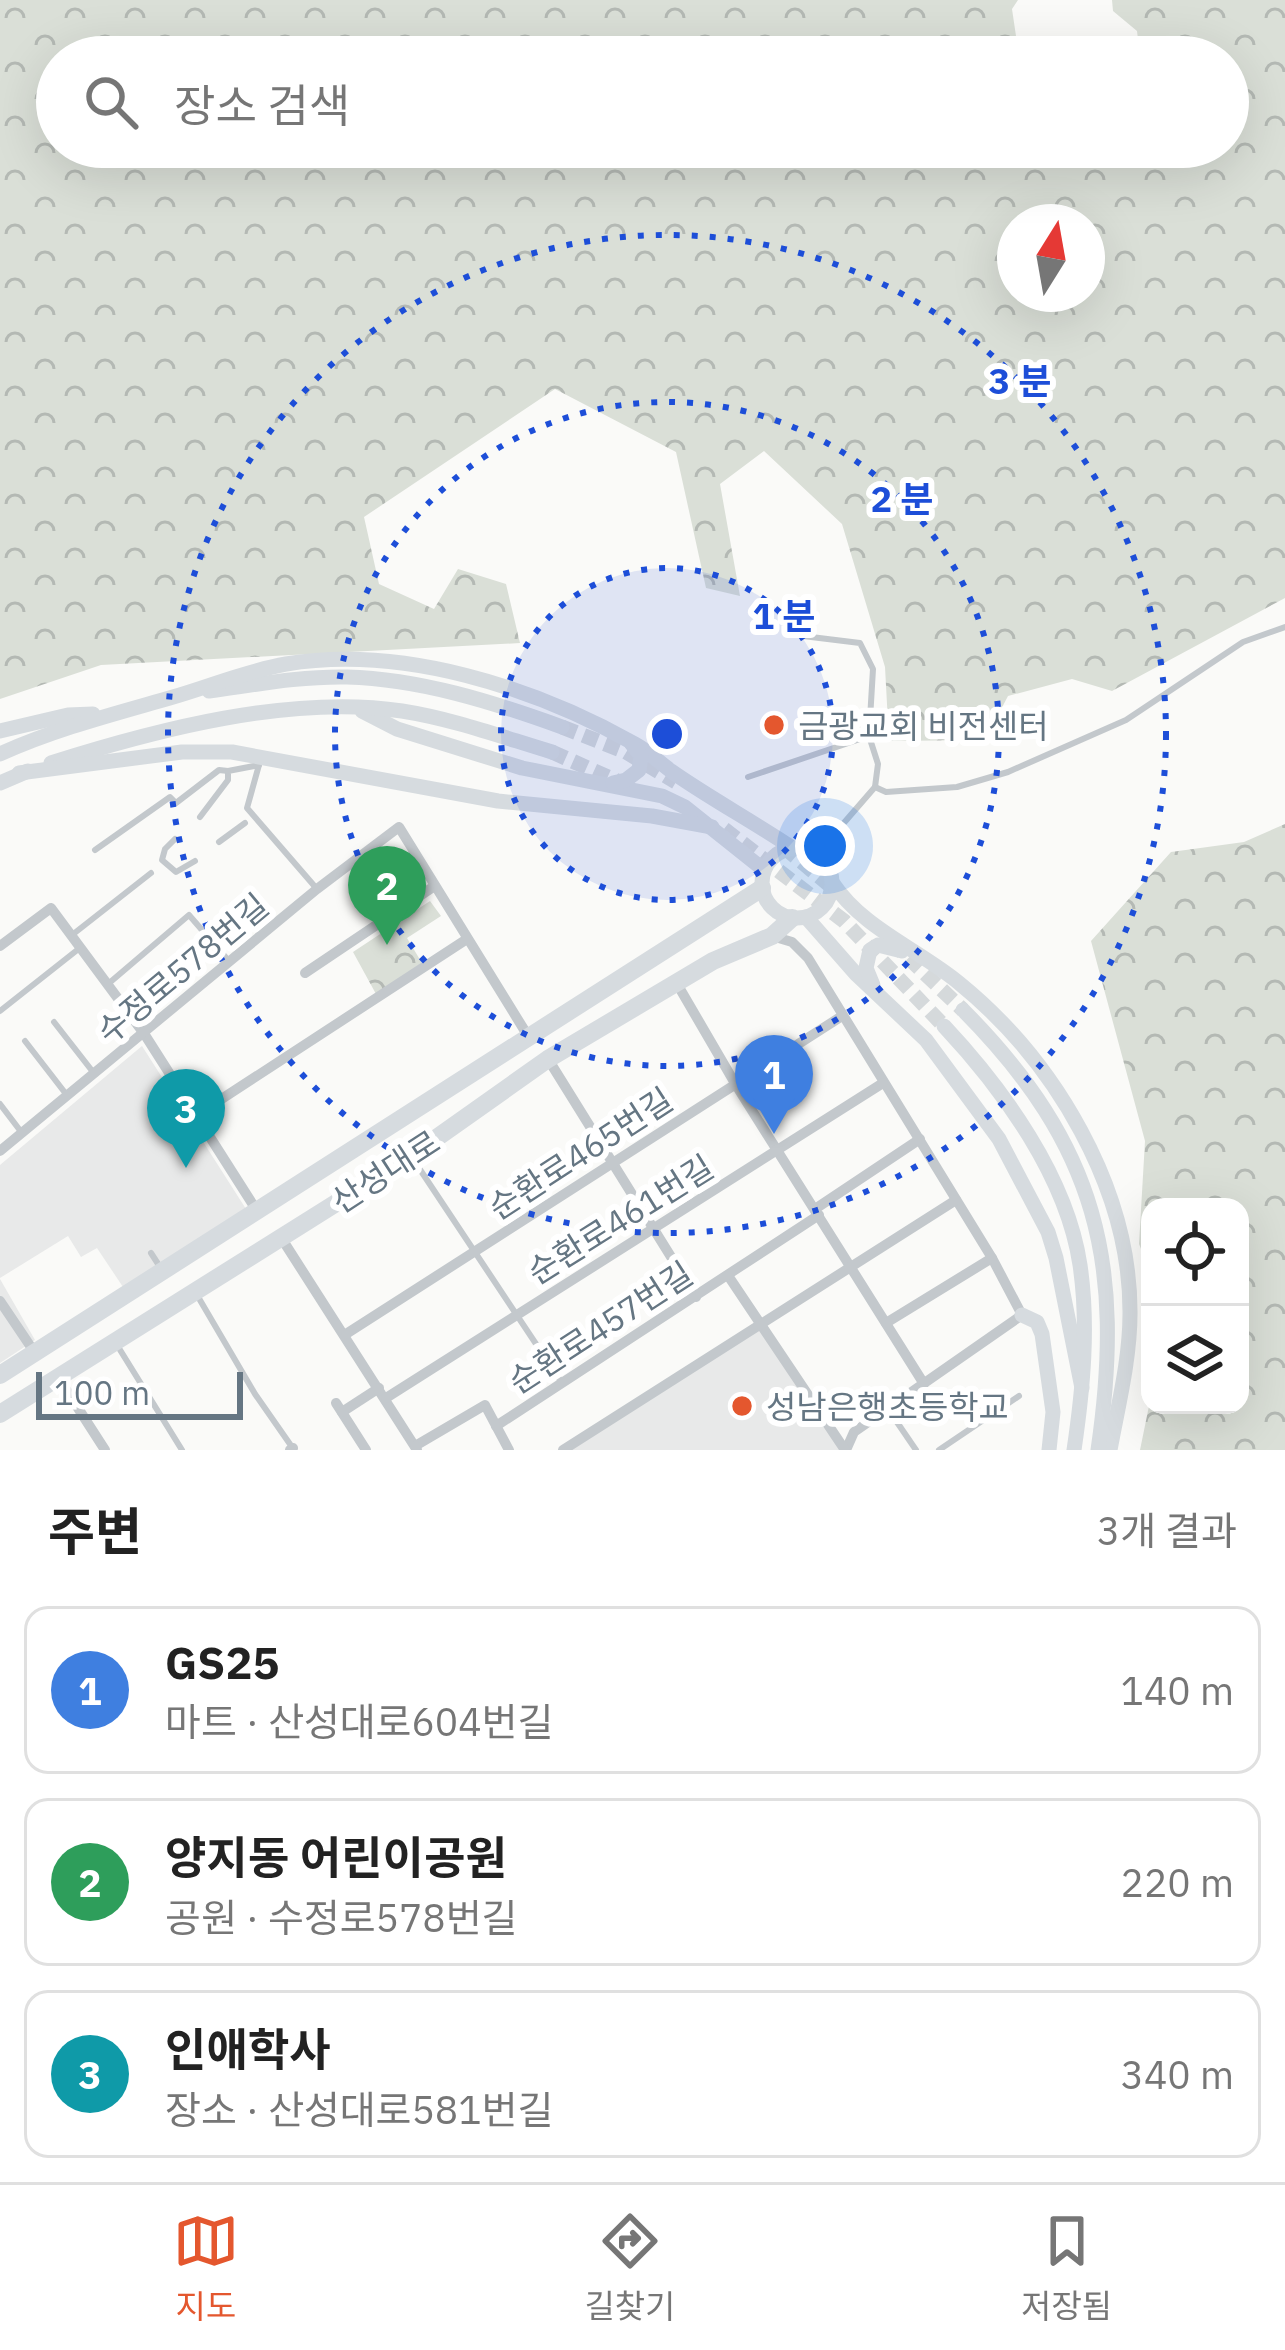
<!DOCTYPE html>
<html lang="ko">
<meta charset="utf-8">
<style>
:root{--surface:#fff;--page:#f6f6f6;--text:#222;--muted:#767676;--line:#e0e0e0;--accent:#e4572e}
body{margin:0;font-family:"IBM Plex Sans","Noto Sans KR",sans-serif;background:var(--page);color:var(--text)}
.controls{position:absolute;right:36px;bottom:36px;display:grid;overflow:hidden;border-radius:24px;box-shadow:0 12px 48px #0002}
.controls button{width:108px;height:108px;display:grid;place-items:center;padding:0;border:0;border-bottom:3px solid var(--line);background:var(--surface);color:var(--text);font:60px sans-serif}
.compass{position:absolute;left:997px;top:204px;width:108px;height:108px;border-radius:50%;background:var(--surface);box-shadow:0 12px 48px #0002;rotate:11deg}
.scale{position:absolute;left:36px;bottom:30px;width:207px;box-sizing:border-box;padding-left:12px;border:6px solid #657683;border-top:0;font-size:33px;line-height:42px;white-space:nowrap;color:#657683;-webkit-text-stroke:9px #fff;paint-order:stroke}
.you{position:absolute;left:825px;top:846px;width:42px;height:42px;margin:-30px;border:9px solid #fff;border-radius:50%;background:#1a73e8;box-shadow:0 0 0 18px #1a73e833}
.badge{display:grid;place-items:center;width:78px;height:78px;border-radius:50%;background:var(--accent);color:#fff;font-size:39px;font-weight:700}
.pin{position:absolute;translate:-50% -99px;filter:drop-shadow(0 3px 6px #0008)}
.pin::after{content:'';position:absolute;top:63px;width:42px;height:36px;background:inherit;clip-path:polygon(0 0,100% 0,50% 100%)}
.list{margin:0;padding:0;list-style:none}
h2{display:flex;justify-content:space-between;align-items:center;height:156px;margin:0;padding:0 48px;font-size:51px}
h2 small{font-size:39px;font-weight:400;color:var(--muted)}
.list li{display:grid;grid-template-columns:78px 1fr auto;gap:36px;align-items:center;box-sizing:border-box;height:168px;margin:0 24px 24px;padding:0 24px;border:3px solid var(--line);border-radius:24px}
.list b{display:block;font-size:45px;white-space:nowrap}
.list p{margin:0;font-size:39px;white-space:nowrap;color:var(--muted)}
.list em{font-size:39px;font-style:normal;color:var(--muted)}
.icon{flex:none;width:66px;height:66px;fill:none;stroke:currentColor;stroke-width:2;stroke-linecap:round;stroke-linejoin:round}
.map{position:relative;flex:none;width:1285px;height:1450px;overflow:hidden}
.search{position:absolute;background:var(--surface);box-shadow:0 12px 48px #0002;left:36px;right:36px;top:36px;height:132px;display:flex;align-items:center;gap:30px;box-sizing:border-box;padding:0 42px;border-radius:66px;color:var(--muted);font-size:45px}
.sheet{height:732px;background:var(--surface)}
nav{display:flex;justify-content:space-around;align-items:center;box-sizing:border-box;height:168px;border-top:3px solid var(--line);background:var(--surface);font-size:33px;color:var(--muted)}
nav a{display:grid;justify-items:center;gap:6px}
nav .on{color:var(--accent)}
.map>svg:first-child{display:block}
.built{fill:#e8e9e9}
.forest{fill:url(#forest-crowns);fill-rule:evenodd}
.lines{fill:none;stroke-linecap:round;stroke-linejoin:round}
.secondary-tunnel{stroke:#d5d9db;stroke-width:15;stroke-dasharray:15 8;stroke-linecap:butt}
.service{stroke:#c3c8cc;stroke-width:6}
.minor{stroke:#c3c8cc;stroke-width:10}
.secondary{stroke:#d6dbdf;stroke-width:15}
.primary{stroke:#d6dbdf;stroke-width:18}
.ring{fill:none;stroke:#1d4ed8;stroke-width:6;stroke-dasharray:6 12}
.poi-dot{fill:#e4572e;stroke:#fff;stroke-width:4.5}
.labels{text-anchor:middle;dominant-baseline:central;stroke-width:12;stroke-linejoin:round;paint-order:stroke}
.poi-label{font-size:33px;fill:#657683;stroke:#fff;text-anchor:start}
.street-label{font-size:33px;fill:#657683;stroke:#fff}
.centre{fill:#1d4ed8;stroke:#fff;stroke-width:6}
.ring-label{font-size:36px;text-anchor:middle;font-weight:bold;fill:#1d4ed8;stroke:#fff;stroke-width:12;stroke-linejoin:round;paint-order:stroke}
</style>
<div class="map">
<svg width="1285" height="1450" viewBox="0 0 1285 1450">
<defs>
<pattern id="forest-crowns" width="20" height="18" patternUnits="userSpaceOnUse" patternTransform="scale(3)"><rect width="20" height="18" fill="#dadfd7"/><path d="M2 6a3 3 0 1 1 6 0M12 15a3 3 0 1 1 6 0" fill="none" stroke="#b4b9b4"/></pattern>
</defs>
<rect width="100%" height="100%" fill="#fafaf8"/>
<g class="built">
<polygon points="142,1046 246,1209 123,1287 97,1248 81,1257 68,1236 0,1278 0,1165"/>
<polygon points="0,1279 35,1340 0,1363"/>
<polygon points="761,1324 845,1450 562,1450"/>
</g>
<g class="forest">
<path d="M0 0H1018L1012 9 1016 36 1006 57H57V147H1228V57H1133L1139 47 1137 31 1113 11 1112 0H1285V598L1112 691 1072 679 1008 696 985 740 889 741 885 667 842 524 764 451 720 484 740 596 706 588 676 452 555 389 364 517 379 584 434 609 458 569 506 584 520 643 101 665 0 699ZM1015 222H1087V294H1015Z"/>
<polygon points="1285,824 1285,1450 1140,1450 1150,1401 1150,1405 1240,1405 1240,1207 1150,1207 1150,1271 1139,1244 1145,1141 1091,941 1171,852 1244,842"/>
<polygon points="430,901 441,916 407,938 422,963 376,994 353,952"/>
</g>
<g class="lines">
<g class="secondary-tunnel">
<polyline points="562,727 626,752 676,782"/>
<polyline points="552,752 626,785"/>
<polyline points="724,829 844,921 944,1026"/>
<polyline points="784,847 839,893"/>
<polyline points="892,942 963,1010"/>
</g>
<g class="service">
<polyline points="803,636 860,643 873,669 869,736 878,764 875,787"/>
<polyline points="259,765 247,808 317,889"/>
<polyline points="748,777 869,736"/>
<polyline points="200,817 228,780 228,771 259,765"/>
<polyline points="175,839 165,849 162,860 176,872 195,861"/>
<polyline points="219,842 245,823"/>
<polyline points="95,850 170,797 176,803 219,770 228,771"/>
<polyline points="805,850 836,832 875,787 886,792 957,787 1008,772 1126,720 1243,642 1285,627"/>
<polyline points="831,876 830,855 835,835"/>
<polyline points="72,935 151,873"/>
<polyline points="108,984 189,915 228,960"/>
<polyline points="0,1011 81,947"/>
<polyline points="54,1022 93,1072"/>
<polyline points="25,1041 66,1094"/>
<polyline points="0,1104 22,1133"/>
<polyline points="413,1159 562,1383"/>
<polyline points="151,1253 162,1270"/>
<polyline points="197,1295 255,1394 292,1447"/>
<polyline points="117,1345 182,1450"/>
<polyline points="888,1409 916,1450"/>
<polyline points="939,1450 1019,1396"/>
</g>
<g class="minor">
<polyline points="772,936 792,942 808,958 992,1258 1022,1315 854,1432 846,1450"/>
<polyline points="0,946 51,908 145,1035 257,1211"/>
<polyline points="305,973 433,887"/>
<polyline points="676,982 736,1085 924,1384"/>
<polyline points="548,1059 696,1297"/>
<polyline points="197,1115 467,939"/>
<polyline points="0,1151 317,889 399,827 528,1036"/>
<polyline points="815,1209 920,1139"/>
<polyline points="282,1239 417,1450"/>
<polyline points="729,1277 845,1450"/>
<polyline points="0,1301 35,1353"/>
<polyline points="886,1323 992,1258"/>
<polyline points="346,1334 842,1016"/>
<polyline points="58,1377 105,1450"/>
<polyline points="386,1398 883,1083"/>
<polyline points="336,1403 366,1450"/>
<polyline points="342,1412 379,1388"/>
<polyline points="496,1426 819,1215"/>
<polyline points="415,1446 485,1405 509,1450"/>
<polyline points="290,1450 293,1448"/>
<polyline points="563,1450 956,1200"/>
</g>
<g class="secondary">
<path d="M209 691C254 685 301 676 347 677 420 679 493 702 562 727"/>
<polyline points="362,711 397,729 522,768 662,796 685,807 764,870"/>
<polyline points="0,731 68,715 93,714"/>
<path d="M0 754C55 729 114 714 173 697 211 686 246 671 286 664 403 645 533 687 635 744 648 751 659 762 671 771 711 799 754 822 794 849"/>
<path d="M51 763C155 730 292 694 402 711 453 719 502 737 552 752"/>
<polyline points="19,773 182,752 232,752 498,801 652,816 712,827"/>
<polyline points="0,783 28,771"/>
<polyline points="613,783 626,780 639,770 641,756 631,743"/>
<circle cx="797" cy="883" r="35"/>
<path d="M832 882C862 928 918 949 959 983 1055 1061 1131 1189 1130 1314 1130 1359 1118 1406 1110 1450"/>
<polyline points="806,917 856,974 926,1040 999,1139 1048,1232 1056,1258 1082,1388"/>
<polyline points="873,985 866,968 870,950 878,945 902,951"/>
<path d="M963 1010C1098 1146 1125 1264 1098 1450"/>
<path d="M944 1026C1003 1089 1067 1177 1080 1265 1089 1326 1083 1389 1074 1450"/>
<polyline points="1022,1315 1037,1322 1042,1334 1053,1412 1049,1450"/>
</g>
<g class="primary">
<polyline points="0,1375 762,888"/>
<polyline points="0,1414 411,1156 548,1059 713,961 772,936 792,918"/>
</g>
</g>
<circle cx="667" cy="734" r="166" fill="#1d4ed8" fill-opacity=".12"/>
<g class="ring">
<circle cx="667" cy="734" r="166"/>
<circle cx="667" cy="734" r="332"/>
<circle cx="667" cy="734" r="499"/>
</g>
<g class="poi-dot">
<circle cx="774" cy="725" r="12"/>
<circle cx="742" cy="1406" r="12"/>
</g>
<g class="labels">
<g class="poi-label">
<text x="798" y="725">금광교회 비전센터</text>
<text x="766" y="1406">성남은행초등학교</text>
</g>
<g class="street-label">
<text transform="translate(182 968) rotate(-40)">수정로578번길</text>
<text transform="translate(580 1153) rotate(-33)">순환로465번길</text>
<text transform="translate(385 1171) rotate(-33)">산성대로</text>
<text transform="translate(620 1219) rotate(-32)">순환로461번길</text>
<text transform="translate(600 1327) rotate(-33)">순환로457번길</text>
</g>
</g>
<circle cx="667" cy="734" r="18" class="centre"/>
<g class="ring-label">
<text x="1020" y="394">3 분</text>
<text x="902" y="512">2 분</text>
<text x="784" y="629">1 분</text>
</g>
</svg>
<div class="controls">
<button><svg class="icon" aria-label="locate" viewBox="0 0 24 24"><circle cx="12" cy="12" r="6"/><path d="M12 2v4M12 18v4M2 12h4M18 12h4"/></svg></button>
<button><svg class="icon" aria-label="layers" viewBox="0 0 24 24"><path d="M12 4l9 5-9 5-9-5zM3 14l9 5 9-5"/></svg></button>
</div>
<svg class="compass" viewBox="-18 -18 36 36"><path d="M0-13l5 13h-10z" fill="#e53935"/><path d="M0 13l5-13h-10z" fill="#767676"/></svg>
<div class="scale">100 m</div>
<div class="you"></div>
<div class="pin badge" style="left:774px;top:1134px;background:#3f7fe0">1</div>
<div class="pin badge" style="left:387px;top:945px;background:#2e9e5b">2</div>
<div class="pin badge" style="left:186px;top:1168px;background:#0f9aa8">3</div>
<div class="search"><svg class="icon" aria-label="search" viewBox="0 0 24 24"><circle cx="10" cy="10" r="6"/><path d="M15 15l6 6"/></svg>장소 검색</div>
</div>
<section class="sheet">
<h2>주변<small>3개 결과</small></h2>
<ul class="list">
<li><span class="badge" style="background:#3f7fe0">1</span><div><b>GS25</b><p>마트 · 산성대로604번길</p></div><em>140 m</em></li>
<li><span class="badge" style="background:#2e9e5b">2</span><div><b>양지동 어린이공원</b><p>공원 · 수정로578번길</p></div><em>220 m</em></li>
<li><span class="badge" style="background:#0f9aa8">3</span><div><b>인애학사</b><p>장소 · 산성대로581번길</p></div><em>340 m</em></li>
</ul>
</section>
<nav>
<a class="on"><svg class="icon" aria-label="map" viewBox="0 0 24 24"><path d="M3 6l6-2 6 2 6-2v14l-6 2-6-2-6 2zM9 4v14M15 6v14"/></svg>지도</a>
<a><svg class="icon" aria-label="directions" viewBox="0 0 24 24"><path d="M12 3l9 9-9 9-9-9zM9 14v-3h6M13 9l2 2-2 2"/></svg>길찾기</a>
<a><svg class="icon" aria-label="saved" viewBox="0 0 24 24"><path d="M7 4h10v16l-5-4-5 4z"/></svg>저장됨</a>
</nav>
